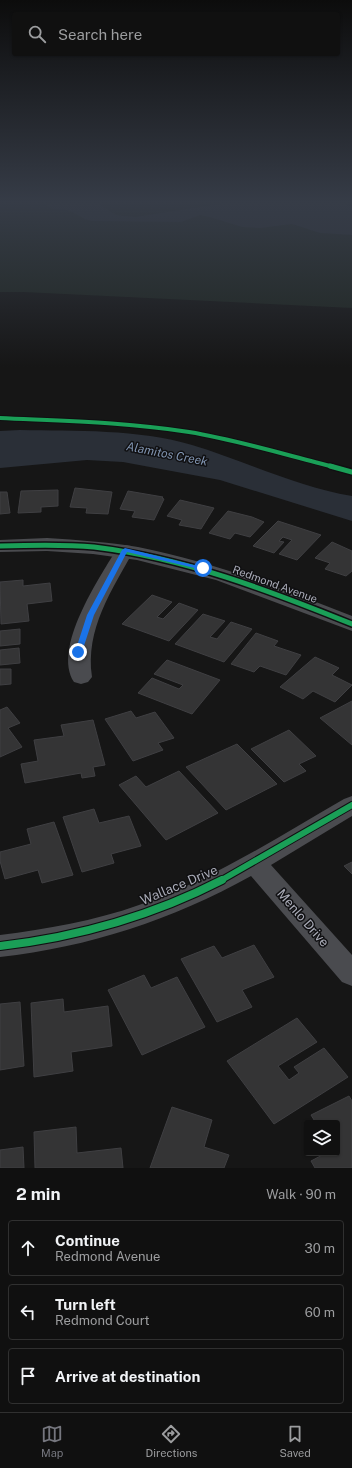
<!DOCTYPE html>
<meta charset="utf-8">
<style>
:root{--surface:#101010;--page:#1e1e1e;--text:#f1f3f6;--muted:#9c9d9f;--line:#303030;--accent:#75767e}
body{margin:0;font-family:"Public Sans",sans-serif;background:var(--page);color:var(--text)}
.controls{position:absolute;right:12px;bottom:12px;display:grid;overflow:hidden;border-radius:4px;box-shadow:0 1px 3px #0004}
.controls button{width:36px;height:36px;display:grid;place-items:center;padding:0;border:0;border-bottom:1px solid var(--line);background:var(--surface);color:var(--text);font:20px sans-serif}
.stop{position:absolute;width:12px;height:12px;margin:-9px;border:3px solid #1a73e8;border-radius:50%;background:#fff}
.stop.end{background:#1a73e8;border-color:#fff;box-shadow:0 1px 4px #0008}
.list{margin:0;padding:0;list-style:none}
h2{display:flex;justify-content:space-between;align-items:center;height:52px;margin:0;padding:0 16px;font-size:17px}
h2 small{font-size:13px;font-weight:400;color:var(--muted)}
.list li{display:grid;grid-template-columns:26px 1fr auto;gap:12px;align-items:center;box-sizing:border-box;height:56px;margin:0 8px 8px;padding:0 8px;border:1px solid var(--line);border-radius:4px}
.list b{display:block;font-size:15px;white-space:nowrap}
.list p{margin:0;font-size:13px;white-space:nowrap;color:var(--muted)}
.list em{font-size:13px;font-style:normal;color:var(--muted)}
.icon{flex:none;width:22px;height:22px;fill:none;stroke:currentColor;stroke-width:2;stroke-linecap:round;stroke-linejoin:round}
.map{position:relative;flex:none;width:352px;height:1168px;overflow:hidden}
.search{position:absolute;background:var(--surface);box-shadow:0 1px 3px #0004;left:12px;right:12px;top:12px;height:44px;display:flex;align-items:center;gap:10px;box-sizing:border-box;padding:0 14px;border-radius:4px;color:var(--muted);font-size:15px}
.sheet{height:244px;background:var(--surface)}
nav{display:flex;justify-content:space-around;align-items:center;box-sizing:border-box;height:56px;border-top:1px solid var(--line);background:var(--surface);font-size:11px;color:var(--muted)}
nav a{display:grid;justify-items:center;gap:2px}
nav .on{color:var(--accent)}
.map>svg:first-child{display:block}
.green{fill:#1e2520}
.water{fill:#2a2f37}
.building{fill:#343435;stroke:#3f3f42}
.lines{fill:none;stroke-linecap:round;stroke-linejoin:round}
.path{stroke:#4c4c50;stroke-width:2;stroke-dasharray:1.5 2.5;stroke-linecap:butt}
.minor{fill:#4a4b4f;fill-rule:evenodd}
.tertiary{fill:#4a4b4f;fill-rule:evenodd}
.cycleway-far3-casing{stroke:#101012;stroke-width:6}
.cycleway-far2-casing{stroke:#101012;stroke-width:8}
.cycleway-far1-casing{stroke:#101012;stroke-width:8}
.cycleway-casing{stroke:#101012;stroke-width:10}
.cycleway-far3{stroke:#1a9f57;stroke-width:4}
.cycleway-far2{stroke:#1a9f57;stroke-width:5}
.cycleway-far1{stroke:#1a9f57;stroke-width:6}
.cycleway{stroke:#1a9f57;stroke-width:8}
.route{fill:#1a73e8}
.labels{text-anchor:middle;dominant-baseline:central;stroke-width:3;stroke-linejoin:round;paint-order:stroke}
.street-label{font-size:11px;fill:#a8aab6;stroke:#101012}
.water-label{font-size:12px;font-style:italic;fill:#8094b0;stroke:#101012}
.near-street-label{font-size:13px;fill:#a8aab6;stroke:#101012}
</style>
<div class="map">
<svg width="352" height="1168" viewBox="0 0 352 1168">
<rect width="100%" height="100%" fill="#161616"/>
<polygon class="green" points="0,203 352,203 352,308 23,292 0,292"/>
<g class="water">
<path d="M97 203 116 215 135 217 226 203H343L352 207V235L320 233 292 224 260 228 242 227 213 218 200 215 181 222 92 221C82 220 77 212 66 210 60 209 50 211 46 204Z"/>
<path d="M20 430C75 431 139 429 192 445 245 461 297 487 352 496V521L220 480 123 462 87 460 0 468V431Z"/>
</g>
<g class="building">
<polygon points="75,488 112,492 108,514 86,513 87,508 70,507"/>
<polygon points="58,490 58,506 41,507 41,512 18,513 21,491"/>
<polygon points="128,491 163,497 162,498 164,499 154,520 132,517 135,511 120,509"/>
<polygon points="0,492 7,492 10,513 0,514"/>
<polygon points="180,500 214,508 201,529 179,525 182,520 167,516"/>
<polygon points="228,511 252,517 264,522 250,537 235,533 230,539 209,533"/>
<polygon points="278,521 321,535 297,560 279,554 292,540 283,537 279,541 284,542 274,553 253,546"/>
<polygon points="332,542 352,551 352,571 346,576 325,569 330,563 315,558"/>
<polygon points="23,580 23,586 50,583 52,601 27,604 29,621 1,624 0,582"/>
<polygon points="152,595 172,602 157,617 163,619 179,603 198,610 169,641 122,624"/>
<polygon points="203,614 225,621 210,637 217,639 231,622 252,629 224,662 175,644"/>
<polygon points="20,629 20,644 0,646 0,631"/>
<polygon points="256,633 278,641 274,646 301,655 286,675 260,666 254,672 231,664"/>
<polygon points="19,648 20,663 0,665 0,650"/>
<polygon points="315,657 339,668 332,675 352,685 335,702 313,691 303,699 280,687"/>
<polygon points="167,660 220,680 192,714 138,693 152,678 179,689 183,685 154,674"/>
<polygon points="0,669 11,669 11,684 0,685"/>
<polygon points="352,701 352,745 320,718"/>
<polygon points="7,707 20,723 8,728 22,747 0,757 0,710"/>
<polygon points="131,711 136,718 155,712 174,738 158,743 163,750 133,761 105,719"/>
<polygon points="93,720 105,765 93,767 95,776 82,778 81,773 25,783 21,764 38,761 34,740 64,736 61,725"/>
<polygon points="289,730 316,756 299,764 306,771 284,782 251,749"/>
<polygon points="237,744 277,784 226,810 186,767"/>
<polygon points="179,771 218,813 166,840 119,785 136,776 146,787"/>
<polygon points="94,809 99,823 129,816 141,846 111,854 114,863 82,872 63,817"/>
<polygon points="54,822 73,875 42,883 38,870 5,879 0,861 0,852 31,844 27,829"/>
<polygon points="352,862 352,874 344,866"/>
<polygon points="254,945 274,977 242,990 252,1007 217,1022 181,959 214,946 222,958"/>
<polygon points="144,975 151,988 177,977 205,1027 142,1055 108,990"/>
<polygon points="63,999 64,1012 108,1006 112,1046 71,1052 73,1071 34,1077 31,1003"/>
<polygon points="20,1002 24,1066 0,1070 0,1004"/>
<polygon points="297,1018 317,1042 278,1066 289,1080 299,1073 294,1067 324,1048 348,1077 274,1124 227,1061"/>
<polygon points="349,1096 352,1101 352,1168 315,1168 311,1161 326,1153 337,1153 337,1123 316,1123 311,1115"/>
<polygon points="172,1107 212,1120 204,1147 229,1155 224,1168 150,1168"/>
<polygon points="76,1127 77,1153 121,1148 123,1168 35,1168 34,1132"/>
<polygon points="23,1147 24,1168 0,1168 0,1150"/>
</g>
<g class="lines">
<polyline class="path" points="0,418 2,418"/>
<g class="minor">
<path d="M125 545 131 546 134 550C112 590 85 629 92 677L88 682 81 684 74 682C52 648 99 579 116 550L119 546Z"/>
<path d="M352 796V816L271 865 352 955V986L342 982 251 876C172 920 89 947 0 957V935C47 929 94 921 139 905 212 880 278 837 344 799Z"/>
</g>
<path class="tertiary" d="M47 538C78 540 108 542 138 547 212 562 282 588 352 616V631L216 580 137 560 93 554 47 551 0 552V540Z"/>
<g class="cycleway-far3-casing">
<path id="cycleway-far3" d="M0 418C63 421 126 422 189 432 238 440 286 455 334 467"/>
</g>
<g class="cycleway-far2-casing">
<g id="cycleway-far2">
<polyline points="330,466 352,472"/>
<path d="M0 546C31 545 63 544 94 547 184 558 268 590 352 624"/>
</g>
</g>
<g class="cycleway-far1-casing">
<polyline id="cycleway-far1" points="220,881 352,805"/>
</g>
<g class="cycleway-casing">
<path id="cycleway" d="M0 946C78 937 152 916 222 880"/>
</g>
<use href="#cycleway-far3" class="cycleway-far3"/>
<use href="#cycleway-far2" class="cycleway-far2"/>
<use href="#cycleway-far1" class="cycleway-far1"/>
<use href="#cycleway" class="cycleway"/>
</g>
<linearGradient id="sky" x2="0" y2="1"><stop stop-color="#0c0c0c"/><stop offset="0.55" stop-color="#363c47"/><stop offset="1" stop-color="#363c47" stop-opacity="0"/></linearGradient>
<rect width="352" height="367" fill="url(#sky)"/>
<polygon class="route" points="125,548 206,568 203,570 127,552 94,615 82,652 76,653 75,652 87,615 122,550"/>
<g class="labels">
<g class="street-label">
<text transform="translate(275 584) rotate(20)">Redmond Avenue</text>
</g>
<g class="water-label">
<text transform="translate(167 454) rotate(11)">Alamitos Creek</text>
</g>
<g class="near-street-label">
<text transform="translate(179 885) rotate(-23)">Wallace Drive</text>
<text transform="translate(303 918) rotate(49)">Menlo Drive</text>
</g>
</g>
</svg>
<div class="controls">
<button><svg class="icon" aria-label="layers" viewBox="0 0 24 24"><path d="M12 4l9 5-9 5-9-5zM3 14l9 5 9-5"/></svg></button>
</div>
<div class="stop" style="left:203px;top:568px"></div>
<div class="stop end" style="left:78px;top:652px"></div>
<div class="search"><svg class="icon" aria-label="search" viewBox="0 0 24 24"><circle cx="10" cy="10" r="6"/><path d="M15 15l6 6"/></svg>Search here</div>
</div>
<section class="sheet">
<h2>2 min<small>Walk · 90 m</small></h2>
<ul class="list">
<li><svg class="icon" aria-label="ahead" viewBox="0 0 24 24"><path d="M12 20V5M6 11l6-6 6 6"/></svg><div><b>Continue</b><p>Redmond Avenue</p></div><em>30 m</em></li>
<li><svg class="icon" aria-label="left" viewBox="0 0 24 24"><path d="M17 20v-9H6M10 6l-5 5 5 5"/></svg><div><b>Turn left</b><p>Redmond Court</p></div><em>60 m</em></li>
<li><svg class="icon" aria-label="arrive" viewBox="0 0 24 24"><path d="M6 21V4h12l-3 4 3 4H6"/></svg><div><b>Arrive at destination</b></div></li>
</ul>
</section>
<nav>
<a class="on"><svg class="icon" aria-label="map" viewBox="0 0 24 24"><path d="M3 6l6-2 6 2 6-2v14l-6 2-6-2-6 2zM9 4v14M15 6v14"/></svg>Map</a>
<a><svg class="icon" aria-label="directions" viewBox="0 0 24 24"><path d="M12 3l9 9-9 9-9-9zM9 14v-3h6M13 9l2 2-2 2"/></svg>Directions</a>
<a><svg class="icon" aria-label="saved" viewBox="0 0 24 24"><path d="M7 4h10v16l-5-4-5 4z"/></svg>Saved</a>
</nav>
